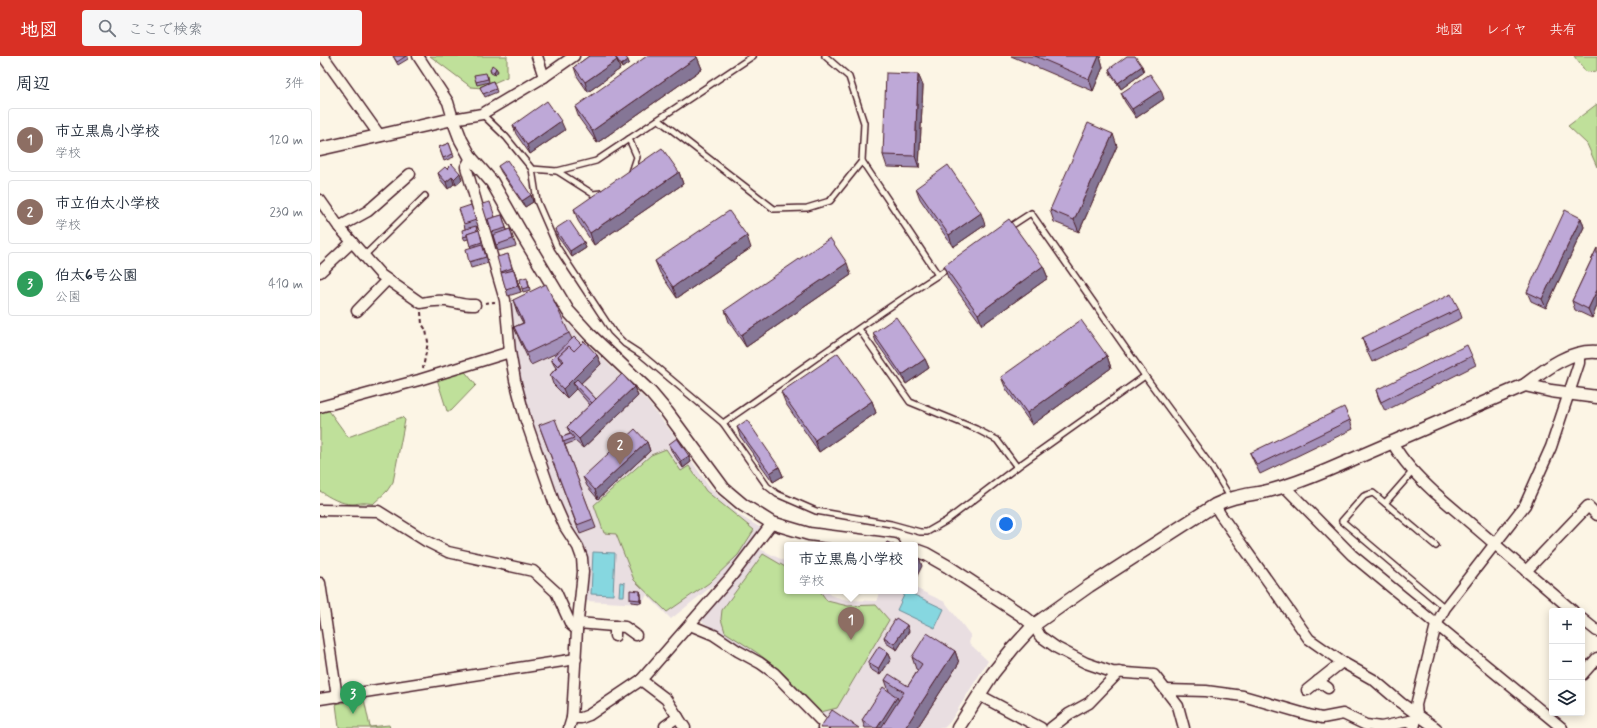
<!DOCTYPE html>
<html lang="ja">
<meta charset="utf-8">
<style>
:root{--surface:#fff;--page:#f6f6f7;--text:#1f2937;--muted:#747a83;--line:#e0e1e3;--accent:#d93025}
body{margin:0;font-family:Mynerve,"Klee One",sans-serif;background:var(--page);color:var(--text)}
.controls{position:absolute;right:12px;bottom:12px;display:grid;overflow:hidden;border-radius:4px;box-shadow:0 2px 10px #0003}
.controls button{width:36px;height:36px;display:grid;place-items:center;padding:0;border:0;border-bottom:1px solid var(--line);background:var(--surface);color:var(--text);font:20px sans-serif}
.you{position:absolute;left:686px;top:468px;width:14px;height:14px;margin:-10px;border:3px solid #fff;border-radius:50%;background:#1a73e8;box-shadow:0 0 0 6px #1a73e833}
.badge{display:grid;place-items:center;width:26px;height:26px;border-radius:50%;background:var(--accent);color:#fff;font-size:13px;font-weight:700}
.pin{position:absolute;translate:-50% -33px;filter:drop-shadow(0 1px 2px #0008)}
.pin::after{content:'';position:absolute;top:21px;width:14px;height:12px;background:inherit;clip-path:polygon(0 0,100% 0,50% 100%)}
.popup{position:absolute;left:464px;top:486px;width:134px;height:52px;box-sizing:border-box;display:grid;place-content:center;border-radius:4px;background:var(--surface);filter:drop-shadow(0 1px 3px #0005);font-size:13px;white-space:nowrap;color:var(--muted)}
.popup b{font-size:15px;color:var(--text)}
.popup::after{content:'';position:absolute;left:50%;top:100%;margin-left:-8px;border:8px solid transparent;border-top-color:var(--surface)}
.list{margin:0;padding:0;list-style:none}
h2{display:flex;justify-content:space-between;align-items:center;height:52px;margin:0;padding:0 16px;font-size:17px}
h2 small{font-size:13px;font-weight:400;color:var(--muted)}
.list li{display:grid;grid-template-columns:26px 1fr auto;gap:12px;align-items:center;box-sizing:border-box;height:64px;margin:0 8px 8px;padding:0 8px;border:1px solid var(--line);border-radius:4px}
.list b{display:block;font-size:15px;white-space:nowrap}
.list p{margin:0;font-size:13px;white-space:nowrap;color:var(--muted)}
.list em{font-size:13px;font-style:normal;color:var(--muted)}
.icon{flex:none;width:22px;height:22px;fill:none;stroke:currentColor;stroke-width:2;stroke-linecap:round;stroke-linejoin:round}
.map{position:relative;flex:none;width:1277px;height:672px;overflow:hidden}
header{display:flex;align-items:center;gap:24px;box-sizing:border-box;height:56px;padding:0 20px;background:var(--accent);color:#fff}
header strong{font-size:19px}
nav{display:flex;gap:22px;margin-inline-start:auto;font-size:14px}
.search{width:280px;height:36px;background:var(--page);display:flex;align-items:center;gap:10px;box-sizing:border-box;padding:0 14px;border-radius:4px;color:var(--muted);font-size:15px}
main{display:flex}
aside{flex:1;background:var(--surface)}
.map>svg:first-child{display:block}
.built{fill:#e9dee1}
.green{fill:#bfe09a;stroke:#848062}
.water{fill:#86d7e0;stroke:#6e8d98}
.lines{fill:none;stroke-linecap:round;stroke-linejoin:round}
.service-casing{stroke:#4a1f2b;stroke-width:8}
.minor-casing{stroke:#4a1f2b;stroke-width:13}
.tertiary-casing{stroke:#4a1f2b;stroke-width:15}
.path{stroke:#4a1f2b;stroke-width:2;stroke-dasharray:4 3;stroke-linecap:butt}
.service{stroke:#fcf5e5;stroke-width:5}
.minor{stroke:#fcf5e5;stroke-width:10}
.tertiary{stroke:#fcf5e5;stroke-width:12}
.wall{fill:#a390b9;stroke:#4a1f2b}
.shaded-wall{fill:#857696;stroke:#4a1f2b}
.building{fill:#bea8d7;stroke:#4a1f2b}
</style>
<header>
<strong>地図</strong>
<div class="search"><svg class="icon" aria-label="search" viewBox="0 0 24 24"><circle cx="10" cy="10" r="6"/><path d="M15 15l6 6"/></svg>ここで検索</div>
<nav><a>地図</a><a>レイヤ</a><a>共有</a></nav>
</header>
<main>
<aside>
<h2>周辺<small>3件</small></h2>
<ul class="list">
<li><span class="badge" style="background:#8d6e63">1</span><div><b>市立黒鳥小学校</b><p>学校</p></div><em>120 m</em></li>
<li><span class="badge" style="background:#8d6e63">2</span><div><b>市立伯太小学校</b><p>学校</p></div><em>230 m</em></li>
<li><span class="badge" style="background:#2e9e5b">3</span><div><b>伯太6号公園</b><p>公園</p></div><em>410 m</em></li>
</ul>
</aside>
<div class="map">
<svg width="1277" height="672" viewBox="0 0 1277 672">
<rect width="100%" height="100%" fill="#fcf5e5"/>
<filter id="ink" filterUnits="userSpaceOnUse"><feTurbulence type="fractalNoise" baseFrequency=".025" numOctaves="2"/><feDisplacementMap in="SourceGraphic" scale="8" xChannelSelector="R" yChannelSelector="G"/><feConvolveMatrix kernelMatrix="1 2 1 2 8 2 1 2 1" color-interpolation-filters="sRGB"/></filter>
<g filter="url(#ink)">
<g class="built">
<polygon points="229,238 248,268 263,284 327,345 360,387 389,431 420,460 443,473 407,518 351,563 327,539 321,548 266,545 268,509 264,493 249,470 241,453 214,372 194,300 189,246"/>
<polygon points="440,493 467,506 467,535 509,535 510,539 527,544 557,545 559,535 595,535 595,532 625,546 651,580 649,587 668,605 630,666 624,672 507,672 459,616 435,598 381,565"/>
</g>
<g class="green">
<polygon points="110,0 187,0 187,21 162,32 151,31"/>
<polygon points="1254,0 1277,0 1277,15 1266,16"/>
<polygon points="1277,48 1277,111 1267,88 1248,70"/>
<polygon points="142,312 156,329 131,355 127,355 117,323"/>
<path d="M7 352 28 381 82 361 85 364 73 426 67 435 53 448C45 446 41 447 33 448 21 448 10 442 0 435V354Z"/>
<polygon points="346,393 361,415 369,410 386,435 434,474 418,499 389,527 347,556 314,524 296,478 284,477 274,449 331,399"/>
<polygon points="443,498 467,512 467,535 500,535 507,545 528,550 556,549 569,564 517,652 501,656 460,614 436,596 405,576 401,563 402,554"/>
<polygon points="44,643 50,671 69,669 70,672 19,672 16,648"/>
</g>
<g class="water">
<polygon points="273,496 295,497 293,539 271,538"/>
<polygon points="300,526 305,527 304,540 299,540"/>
<polygon points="586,535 624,553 615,572 577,554"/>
</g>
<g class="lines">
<g class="service-casing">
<g id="service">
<polyline points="162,58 186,81 212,113 237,115 276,105 433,0"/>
<polyline points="339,64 454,153 487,152 510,145 542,105 544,67 529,21 505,0"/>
<polyline points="309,83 317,101 311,119"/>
<polyline points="542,105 618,219 630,211"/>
<polyline points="212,113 217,145 237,191 293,276 305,288 322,299 403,367 447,430 457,438 496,455 571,468 600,476 607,476 626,465 697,411 825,320"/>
<polyline points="237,115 273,138 281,137"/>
<polyline points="688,172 711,157 825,320 891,410 910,441"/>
<polyline points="44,200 105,140"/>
<polyline points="539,273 590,346 656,373 677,384 697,411"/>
<path d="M403 367C475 318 545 266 618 219"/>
<polyline points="1065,447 1093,415"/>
<polyline points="1116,490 1053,437 1044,440 1022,465 1125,552"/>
</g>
</g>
<g class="minor-casing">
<g id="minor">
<polyline points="3,0 60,80"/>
<polyline points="98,0 128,46 133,63 162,58 224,21 254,0"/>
<polyline points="217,0 224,21"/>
<polyline points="151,102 146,111 185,244 190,296 195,324 205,362 234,446 245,471 258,491 262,502 263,516 257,574 252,662 249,672"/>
<path d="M0 144 19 171 61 219 101 247C109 245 117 244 126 245 136 246 144 250 155 249"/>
<polyline points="19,171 48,155 90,118"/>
<polyline points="0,216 32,186"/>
<polyline points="37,255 67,224"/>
<polyline points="0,351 99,324 190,296"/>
<path d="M1072 386C1083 406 1098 421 1114 436L1253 555"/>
<polyline points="964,430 1032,499 1242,672"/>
<polyline points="895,449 900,458 989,583 1022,606 1054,624 1081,647 1116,672"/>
<polyline points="0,454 58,455 106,485 128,496 213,515 236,536 251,569 257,574"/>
<polyline points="1206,515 1268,450 1277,459"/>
<polyline points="0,527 17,641"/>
<polyline points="1262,563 1277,575"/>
<polyline points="258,567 305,571 316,579"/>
<polyline points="370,569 394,579 418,595 440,607 454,617 505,669 503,672"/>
<polyline points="714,569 720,580 737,592 766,607 792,616 834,619 858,650 864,672"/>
<polyline points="295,580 295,570"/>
<polyline points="1262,619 1277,602"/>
<polyline points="321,624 346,643 365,672"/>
<polyline points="998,625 1008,632"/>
<polyline points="846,634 886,635 923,640 989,659 1002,662 1023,658 1046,669 1061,671 1094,664 1097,659"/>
<polyline points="987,634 1022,606"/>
<polyline points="659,639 721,672"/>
<polyline points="0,643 256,603"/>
<polyline points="252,662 261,662 269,659 321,624 411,521 452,467"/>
<polyline points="345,670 358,661"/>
<polyline points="731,672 749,658 769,647 799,616"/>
<polyline points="1094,672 1097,659 1096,649 1116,569 1125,552 1205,449 1231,391 1259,307 1259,298"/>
</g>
</g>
<g class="tertiary-casing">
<g id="tertiary">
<polyline points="0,93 133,63 141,84 151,102 172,126 200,175 248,255 270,279 331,337 347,356 404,433 423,449 452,467 489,478 574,489"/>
<polyline points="1205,329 1231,335 1277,341"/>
<polyline points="595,494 606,498 627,510 703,560 714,569"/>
<path d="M638 672 673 617 693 592 714 569 769 530 895 449C914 439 932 439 952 434 971 429 989 422 1008 414L1205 329C1226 313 1249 294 1277 296"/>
</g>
</g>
<g class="path">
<polyline points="165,247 175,246"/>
<polyline points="101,256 102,268 106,274 108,286 103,312"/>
</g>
<use href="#service" class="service"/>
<use href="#minor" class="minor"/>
<use href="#tertiary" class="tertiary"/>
</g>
<g class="wall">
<polygon points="73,0 88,0 88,3 78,9"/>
<polygon points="269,0 305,0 309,7 302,12 297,4 300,13 268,36 257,20 254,11"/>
<polygon points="691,0 780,0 783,11 773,35"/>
<polygon points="377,1 382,13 277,87 259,62 255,51"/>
<polygon points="822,10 824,16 801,33 791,19 789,13"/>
<polygon points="170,14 178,15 175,19 171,17"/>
<polygon points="598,18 603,30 599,112 567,111 563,99"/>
<polygon points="168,20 169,26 157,29 156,26"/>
<polygon points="173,25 177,36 165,41 160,31"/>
<polygon points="801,37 844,43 816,62 805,46"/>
<polygon points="193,69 245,74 210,98 196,78"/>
<polygon points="129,87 134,101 124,105 119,91"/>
<polygon points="797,90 759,176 734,166 730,154"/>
<polygon points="178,110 211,139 213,146 205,151 181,116"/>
<polygon points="127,113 142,124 136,129 134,128 128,133 120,123 118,117"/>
<polygon points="359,116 363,128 274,189 258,165 254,153"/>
<polygon points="596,132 665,169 633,191 600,143"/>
<polygon points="153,155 158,170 156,171 157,175 161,180 168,207 151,212 149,206 151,192 148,183 145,184 143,181 145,173 144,168"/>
<polygon points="182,159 187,174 190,173 196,190 178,195 167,164"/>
<polygon points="1261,162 1264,171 1226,252 1211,245 1207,236"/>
<polygon points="235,173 264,186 266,192 252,201 237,180"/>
<polygon points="431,192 357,242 340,217 335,205"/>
<polygon points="1277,192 1277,250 1272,262 1255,254 1252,245"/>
<polygon points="188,198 193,214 194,214 196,220 201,236 188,240 181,216"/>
<polygon points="624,210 723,210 728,222 662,269 628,222"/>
<polygon points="531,219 426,291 409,266 405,254"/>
<polygon points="208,224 210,234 203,236 202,233"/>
<polygon points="193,244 249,277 252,283 261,288 277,299 281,308 261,327 276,343 314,331 318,340 263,392 255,385 245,389 276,472 260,478 219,369 242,381 250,378 247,371 270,349 256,333 247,342 233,328 230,319 236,312 234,309 231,303 239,296 211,309 199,283 194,271 203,267 197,256"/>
<polygon points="1139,253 1142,262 1052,306 1045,291 1042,282"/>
<polygon points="553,277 605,303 609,312 586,328 556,286"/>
<polygon points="787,300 791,312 712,369 686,333 681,321"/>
<polygon points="1152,300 1156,309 1065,355 1059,343 1056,334"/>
<polygon points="461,336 552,345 556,357 499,396 466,348"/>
<polygon points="1030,364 1033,373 940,418 934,406 930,397"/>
<polygon points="417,371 459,411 463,420 453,426 420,380"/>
<polygon points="327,386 330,395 278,443 267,430 263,421"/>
<polygon points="349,388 369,400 371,406 363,412 351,394"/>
<polygon points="320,535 321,538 321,547 311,546 310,543"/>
<polygon points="589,575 577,594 566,587 564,581"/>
<polygon points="635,595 639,607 597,672 545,672 542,664 569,635 565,624 588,630 598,614 596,613 592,601"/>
<polygon points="568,596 571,603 560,619 550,613 548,607"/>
</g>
<g class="shaded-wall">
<polygon points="779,0 780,0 783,11 773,35 769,23"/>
<polygon points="377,1 382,13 277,87 272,75"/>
<polygon points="297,4 300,13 268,36 265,26"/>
<polygon points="308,4 309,7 302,12 301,9"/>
<polygon points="822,10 824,16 801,33 798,27"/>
<polygon points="176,12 178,15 175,19 174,16"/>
<polygon points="598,18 603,30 599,112 595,100"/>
<polygon points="841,34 844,43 816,62 812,53"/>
<polygon points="241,65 245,74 210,98 207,89"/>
<polygon points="793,78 797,90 759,176 754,164"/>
<polygon points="359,116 363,128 274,189 270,177"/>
<polygon points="140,117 142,124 136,129 134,123"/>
<polygon points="132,121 134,128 128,133 126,126"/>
<polygon points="211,139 213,146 205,151 202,145"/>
<polygon points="661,157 665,169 633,191 629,179"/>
<polygon points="1261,162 1264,171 1226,252 1222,243"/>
<polygon points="427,180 431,192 357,242 353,231"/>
<polygon points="264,186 266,192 252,201 250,195"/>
<polygon points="527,207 531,219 426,291 421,279"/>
<polygon points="723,210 728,222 662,269 658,258"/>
<polygon points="194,214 196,220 201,236 198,230"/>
<polygon points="1277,234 1277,250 1272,262 1268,253"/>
<polygon points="277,299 281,308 257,331 253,327 256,333 247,342 243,333"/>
<polygon points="787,300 791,312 712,369 707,357"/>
<polygon points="605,303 609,312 586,328 582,319"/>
<polygon points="314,331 318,340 263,392 259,383"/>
<polygon points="552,345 556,357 499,396 495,384"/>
<polygon points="327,386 330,395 278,443 275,434"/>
<polygon points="369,400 371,406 363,412 361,405"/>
<polygon points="459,411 463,420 453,426 450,417"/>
<polygon points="599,501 602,510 595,524 595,508"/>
<polygon points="320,535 321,538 321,547 320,544"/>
<polygon points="587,569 589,575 577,594 574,588"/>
<polygon points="635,595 639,607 597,672 585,672"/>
<polygon points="568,596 571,603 560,619 558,613"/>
<polygon points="577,641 581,650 566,672 557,672"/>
</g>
<g class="building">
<polygon points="73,0 86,0 77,6"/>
<polygon points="269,0 294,0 297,4 265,26 254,11"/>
<polygon points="295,0 305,0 308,4 301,9"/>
<polygon points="327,0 376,0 377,1 272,75 255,51"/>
<polygon points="715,0 779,0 769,23"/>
<polygon points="807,0 815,0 822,10 798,27 789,13"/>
<polygon points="172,9 176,12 174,16 170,14"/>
<polygon points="166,17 168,23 156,26 154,19"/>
<polygon points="566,17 598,18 595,100 563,99"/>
<polygon points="830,18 841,34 812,53 801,37"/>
<polygon points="173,25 176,33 163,38 160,31"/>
<polygon points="227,45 241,65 207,89 193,69"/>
<polygon points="768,67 793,78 754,164 730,154"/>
<polygon points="129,87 133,98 123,102 119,91"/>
<polygon points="342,92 359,116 270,177 254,153"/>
<polygon points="187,104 211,139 202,145 178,110"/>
<polygon points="132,108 140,117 134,123 132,121 126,126 118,117 125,111 127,113"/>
<polygon points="628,109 661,157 629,179 596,132"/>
<polygon points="170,146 175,161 167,164 162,148"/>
<polygon points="151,149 156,164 144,168 139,153"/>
<polygon points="1245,154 1261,162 1222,243 1207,236"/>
<polygon points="409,155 427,180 353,231 335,205"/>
<polygon points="182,159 186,172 172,176 168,163"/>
<polygon points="689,163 723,210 658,258 624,210"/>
<polygon points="249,164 264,186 250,195 235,173"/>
<polygon points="156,170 157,175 147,178 147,180 143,181 142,174"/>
<polygon points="190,173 193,183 176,189 173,179"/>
<polygon points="159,174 162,186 150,190 147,178"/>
<polygon points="510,182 527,207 421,279 405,254"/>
<polygon points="162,188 166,201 149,206 146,193"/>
<polygon points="1277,192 1277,234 1268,253 1252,245"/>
<polygon points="188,198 192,212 181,216 177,201"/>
<polygon points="194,214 198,230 186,234 181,217"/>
<polygon points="207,221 209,231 202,233 200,223"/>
<polygon points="226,228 249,277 207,297 194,271 204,267 193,244"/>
<polygon points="1131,238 1139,253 1049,296 1042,282"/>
<polygon points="576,261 605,303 582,319 553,277"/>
<polygon points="761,264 787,300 707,357 681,321"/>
<polygon points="254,281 261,288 254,295 249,290 238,300 239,303 243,306 238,310 231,303"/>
<polygon points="264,285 277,299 243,333 230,319 244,305 238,300 249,290 254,295"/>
<polygon points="1147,289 1152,300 1061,346 1056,334"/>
<polygon points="518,297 552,345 495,384 461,336"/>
<polygon points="302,318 314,331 259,383 247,371"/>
<polygon points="257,323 276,343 272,347 253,327"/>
<polygon points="1024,351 1030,364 937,409 930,397"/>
<polygon points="235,363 273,463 257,469 219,369"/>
<polygon points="427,364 459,411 450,417 417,371"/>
<polygon points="315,373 327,386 275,434 263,421"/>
<polygon points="251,378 254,382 243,386 242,381"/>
<polygon points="357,382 369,400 361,405 349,388"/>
<polygon points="567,486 574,489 565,489"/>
<polygon points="595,499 599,501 595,508"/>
<polygon points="310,534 320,535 320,544 310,543"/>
<polygon points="576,562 587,569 574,588 564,581"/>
<polygon points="607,577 635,595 585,672 561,672 584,636 565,624 569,618 588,630 602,608 592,601"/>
<polygon points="559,590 568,596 558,613 548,607"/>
<polygon points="563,631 577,641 557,672 554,672 542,664"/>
<polygon points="512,654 539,672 500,672"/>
</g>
</g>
</svg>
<div class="controls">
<button>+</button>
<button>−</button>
<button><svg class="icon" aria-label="layers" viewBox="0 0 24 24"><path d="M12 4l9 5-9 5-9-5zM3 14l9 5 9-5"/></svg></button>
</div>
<div class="you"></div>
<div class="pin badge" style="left:531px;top:584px;background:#8d6e63">1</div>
<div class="popup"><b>市立黒鳥小学校</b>学校</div>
<div class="pin badge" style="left:300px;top:409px;background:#8d6e63">2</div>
<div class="pin badge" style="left:33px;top:658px;background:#2e9e5b">3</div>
</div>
</main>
